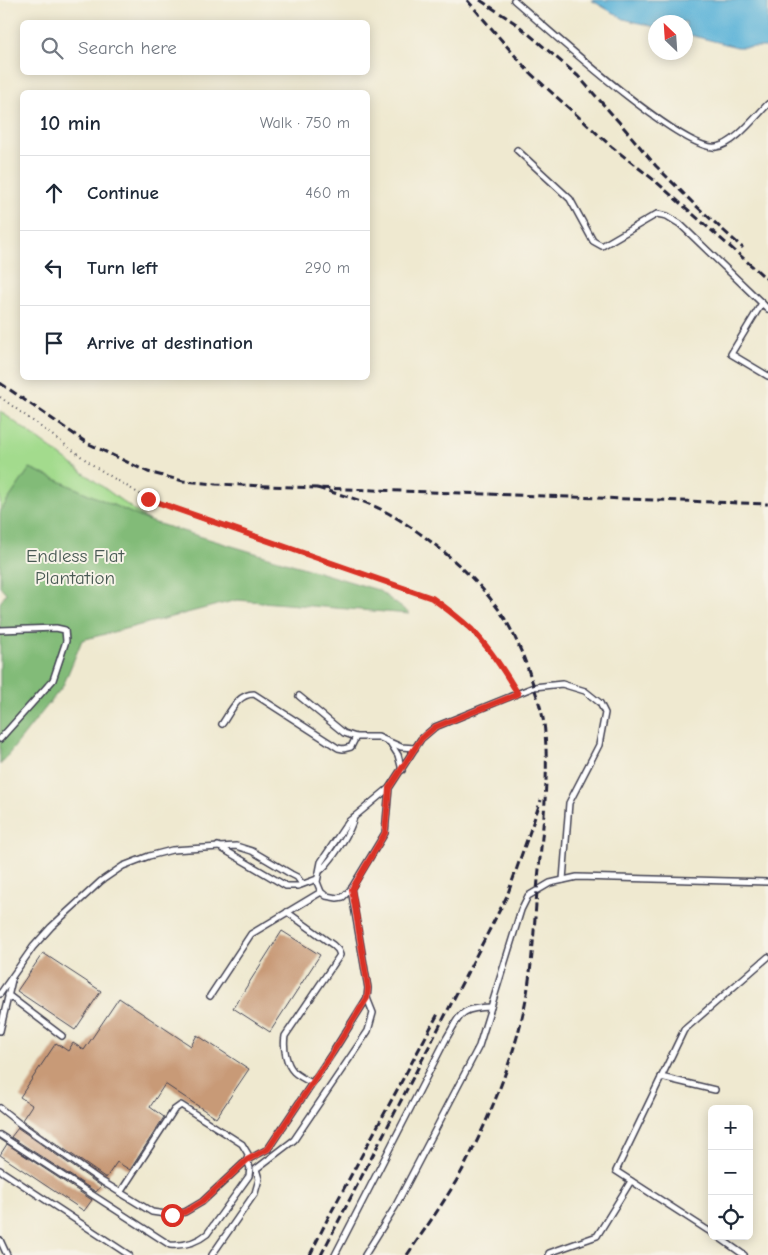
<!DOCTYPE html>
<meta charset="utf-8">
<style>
:root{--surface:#fff;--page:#f6f6f7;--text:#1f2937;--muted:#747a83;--line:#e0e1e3}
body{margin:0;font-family:"Comic Neue",sans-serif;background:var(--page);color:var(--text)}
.controls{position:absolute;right:15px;bottom:15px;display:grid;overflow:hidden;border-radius:8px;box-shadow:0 2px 12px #0003}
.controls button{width:45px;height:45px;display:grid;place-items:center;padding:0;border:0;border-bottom:1px solid var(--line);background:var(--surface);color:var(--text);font:25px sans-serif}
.compass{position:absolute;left:648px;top:15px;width:45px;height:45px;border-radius:50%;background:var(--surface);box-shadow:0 2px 12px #0003;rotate:335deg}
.stop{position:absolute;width:15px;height:15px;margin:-11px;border:4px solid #d93025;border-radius:50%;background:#fff}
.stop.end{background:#d93025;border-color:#fff;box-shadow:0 1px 5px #0008}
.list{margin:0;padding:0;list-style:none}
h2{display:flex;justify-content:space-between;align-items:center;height:65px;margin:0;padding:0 20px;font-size:21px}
h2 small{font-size:16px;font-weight:400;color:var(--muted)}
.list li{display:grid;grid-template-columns:32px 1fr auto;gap:15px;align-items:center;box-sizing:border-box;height:75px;padding:0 20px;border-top:1px solid var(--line)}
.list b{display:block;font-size:19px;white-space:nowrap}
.list em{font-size:16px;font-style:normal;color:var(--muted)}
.icon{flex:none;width:28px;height:28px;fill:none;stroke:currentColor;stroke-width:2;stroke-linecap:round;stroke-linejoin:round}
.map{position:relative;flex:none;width:768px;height:1255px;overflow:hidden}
.search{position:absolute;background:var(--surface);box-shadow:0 2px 12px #0003;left:20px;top:20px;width:350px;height:55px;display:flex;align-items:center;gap:12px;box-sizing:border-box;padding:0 18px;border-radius:8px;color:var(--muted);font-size:19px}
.panel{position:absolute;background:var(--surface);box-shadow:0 2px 12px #0003;left:20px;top:90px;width:350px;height:290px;border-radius:8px}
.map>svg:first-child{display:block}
.green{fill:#a3db8d;stroke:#627e64}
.forest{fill:#82bb78;stroke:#526e5a}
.water{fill:#5bb3d8;stroke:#3e6a8a}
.building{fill:#c89a77}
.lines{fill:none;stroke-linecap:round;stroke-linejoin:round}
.lane-casing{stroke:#414051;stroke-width:8}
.path{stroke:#414051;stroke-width:2;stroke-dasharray:1 4;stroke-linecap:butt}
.lane{stroke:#fff;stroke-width:5}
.rail{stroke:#22223b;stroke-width:3;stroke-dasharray:8 4;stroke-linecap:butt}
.route{stroke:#d93025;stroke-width:6}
.labels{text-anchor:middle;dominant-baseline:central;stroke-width:4;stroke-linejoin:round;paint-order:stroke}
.park-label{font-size:19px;fill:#495a54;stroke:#f7f3e8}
</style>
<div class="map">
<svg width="768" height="1255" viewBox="0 0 768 1255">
<rect width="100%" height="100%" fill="#f7f3e8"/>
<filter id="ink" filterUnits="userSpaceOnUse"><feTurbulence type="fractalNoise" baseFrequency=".02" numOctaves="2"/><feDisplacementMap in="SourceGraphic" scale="10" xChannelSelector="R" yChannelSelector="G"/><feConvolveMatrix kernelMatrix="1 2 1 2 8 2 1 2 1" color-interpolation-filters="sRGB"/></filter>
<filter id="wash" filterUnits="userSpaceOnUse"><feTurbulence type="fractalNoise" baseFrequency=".0096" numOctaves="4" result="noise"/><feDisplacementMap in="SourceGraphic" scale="20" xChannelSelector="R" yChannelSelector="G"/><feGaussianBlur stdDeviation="1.12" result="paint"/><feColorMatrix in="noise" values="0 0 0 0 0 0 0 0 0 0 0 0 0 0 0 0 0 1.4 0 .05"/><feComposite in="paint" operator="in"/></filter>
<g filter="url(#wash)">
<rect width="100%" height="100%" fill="#efe9d0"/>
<polygon class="green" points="0,411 149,521 30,468 0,512"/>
<polygon class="forest" points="30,468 149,521 378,590 410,614 237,600 82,640 63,686 0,765 0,603 6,593 0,586 0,512"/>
<polygon class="water" points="591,0 768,0 768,47 737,47 686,34 686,22 656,22 655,27 624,19"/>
<g id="blocks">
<g class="building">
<polygon points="282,931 320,955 270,1032 233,1008"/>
<polygon points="43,953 101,991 75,1030 17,991"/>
<polygon points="119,998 191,1046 197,1035 249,1069 216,1118 165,1084 150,1107 164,1117 130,1170 117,1162 106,1178 22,1120 32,1105 20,1097 56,1043 68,1051 73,1043 84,1050"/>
<polygon points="18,1128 101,1186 96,1192 11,1137"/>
<polygon points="7,1144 92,1200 84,1211 0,1155"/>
</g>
</g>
</g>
<g filter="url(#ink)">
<use href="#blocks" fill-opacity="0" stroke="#414051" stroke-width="1"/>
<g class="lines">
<g class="lane-casing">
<g id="lane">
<path d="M514 0C545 27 682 152 716 147 734 145 756 116 768 104"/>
<polyline points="517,150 570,199 593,241 602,246 657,214 667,216 680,224 768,309"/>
<polyline points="762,303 731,354 768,376"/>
<polyline points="0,630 56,628 65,630 66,641 53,680 0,739"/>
<polyline points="299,696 344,733 356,737 378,737 401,747 415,748"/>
<path d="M222 724C230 713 237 694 254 694L338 748 343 749 351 747 356 737"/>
<polyline points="391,744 398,755 402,770"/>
<polyline points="389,788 348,822 321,862 317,882 321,892 326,896 337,898 343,897 351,889 385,833 389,788 421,739 435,727 534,687 562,684 585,691 600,703 605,713 599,745 569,803 563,880"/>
<polyline points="218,846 286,886 298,886 317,879"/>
<path d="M321 870C332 860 351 832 354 817"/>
<path d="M287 912 333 945 338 950 340 955 285 1036C283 1047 286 1064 294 1072 298 1076 306 1080 312 1083"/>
<polyline points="0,994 33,947 51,927 101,881 123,866 149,856 172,850 236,846 252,851 291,874 297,877 302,884"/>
<polyline points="8,995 62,1036"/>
<polyline points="210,996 251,934 321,892"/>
<polyline points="0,1031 12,980"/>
<polyline points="661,1077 715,1090"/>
<polyline points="0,1108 20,1124 103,1182 152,1212 172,1215 185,1212 202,1202 247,1160 248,1154 242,1144 181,1105 174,1110 120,1193"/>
<path d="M0 1135 170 1245C184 1246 196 1243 207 1234L249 1176 250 1168 247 1160 268 1149 333 1052 367 998 368 988 351 889"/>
<polyline points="0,1170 129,1255"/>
<polyline points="712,1233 616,1171 684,1030 768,957"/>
<polyline points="717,1236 744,1255"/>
<polyline points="0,1240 7,1255"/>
<polyline points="212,1255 255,1193 259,1179 256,1169 294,1140 368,1031 373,1013 367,998"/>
<path d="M335 1255 446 1039C461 1014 459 1008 491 1007"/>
<polyline points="365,1255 395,1207 479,1046 521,910 528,896 550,883 577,877 768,882"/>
<polyline points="549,1255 549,1253 597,1236 631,1181"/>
</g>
</g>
<path class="path" d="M0 397 97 468 148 499 432 598C469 624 490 649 514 688"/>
<use href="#lane" class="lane"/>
<g class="rail">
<polyline points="467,0 529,72 612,147 654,180 768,280"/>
<polyline points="480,0 518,25 578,76 619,122 656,166 694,204 743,248"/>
<polyline points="0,383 87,443 148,472 183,481 216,484 317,488 768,504"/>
<path d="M317 488C340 495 365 500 386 512 426 534 472 572 499 610 514 631 525 659 533 684 538 700 544 716 545 733 549 778 543 824 539 869 535 908 534 948 528 987 519 1047 492 1113 464 1167 448 1197 427 1226 407 1255"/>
<polyline points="310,1255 328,1218 439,1012"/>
<polyline points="321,1255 507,896 541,800"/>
</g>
</g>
</g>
<g class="lines" filter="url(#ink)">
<path class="route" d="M148 499 432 598C446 608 459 618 472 630 490 648 505 672 518 694L435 727 421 739 389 788 385 833 352 889 368 988 367 998 333 1052 268 1149 247 1160 202 1202 185 1212 172 1215"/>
</g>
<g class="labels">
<g class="park-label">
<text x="75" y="556">Endless Flat<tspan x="75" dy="22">Plantation</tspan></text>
</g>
</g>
</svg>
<div class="controls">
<button>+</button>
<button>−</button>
<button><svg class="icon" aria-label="locate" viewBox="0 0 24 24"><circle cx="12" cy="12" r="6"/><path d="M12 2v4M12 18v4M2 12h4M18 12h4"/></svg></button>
</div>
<svg class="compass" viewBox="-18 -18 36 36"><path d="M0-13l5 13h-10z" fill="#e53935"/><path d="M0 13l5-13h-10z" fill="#747a83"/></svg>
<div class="stop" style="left:172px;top:1215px"></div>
<div class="stop end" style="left:148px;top:499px"></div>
<div class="search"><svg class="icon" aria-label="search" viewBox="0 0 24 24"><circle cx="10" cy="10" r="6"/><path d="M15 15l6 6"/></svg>Search here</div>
<section class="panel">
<h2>10 min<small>Walk · 750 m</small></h2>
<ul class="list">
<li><svg class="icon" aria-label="ahead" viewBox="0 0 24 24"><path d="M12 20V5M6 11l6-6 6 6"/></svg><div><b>Continue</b></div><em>460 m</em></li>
<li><svg class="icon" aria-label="left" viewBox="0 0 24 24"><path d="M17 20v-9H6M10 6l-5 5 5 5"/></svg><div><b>Turn left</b></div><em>290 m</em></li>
<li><svg class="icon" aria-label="arrive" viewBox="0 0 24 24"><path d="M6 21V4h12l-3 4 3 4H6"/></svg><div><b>Arrive at destination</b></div></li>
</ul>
</section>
</div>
